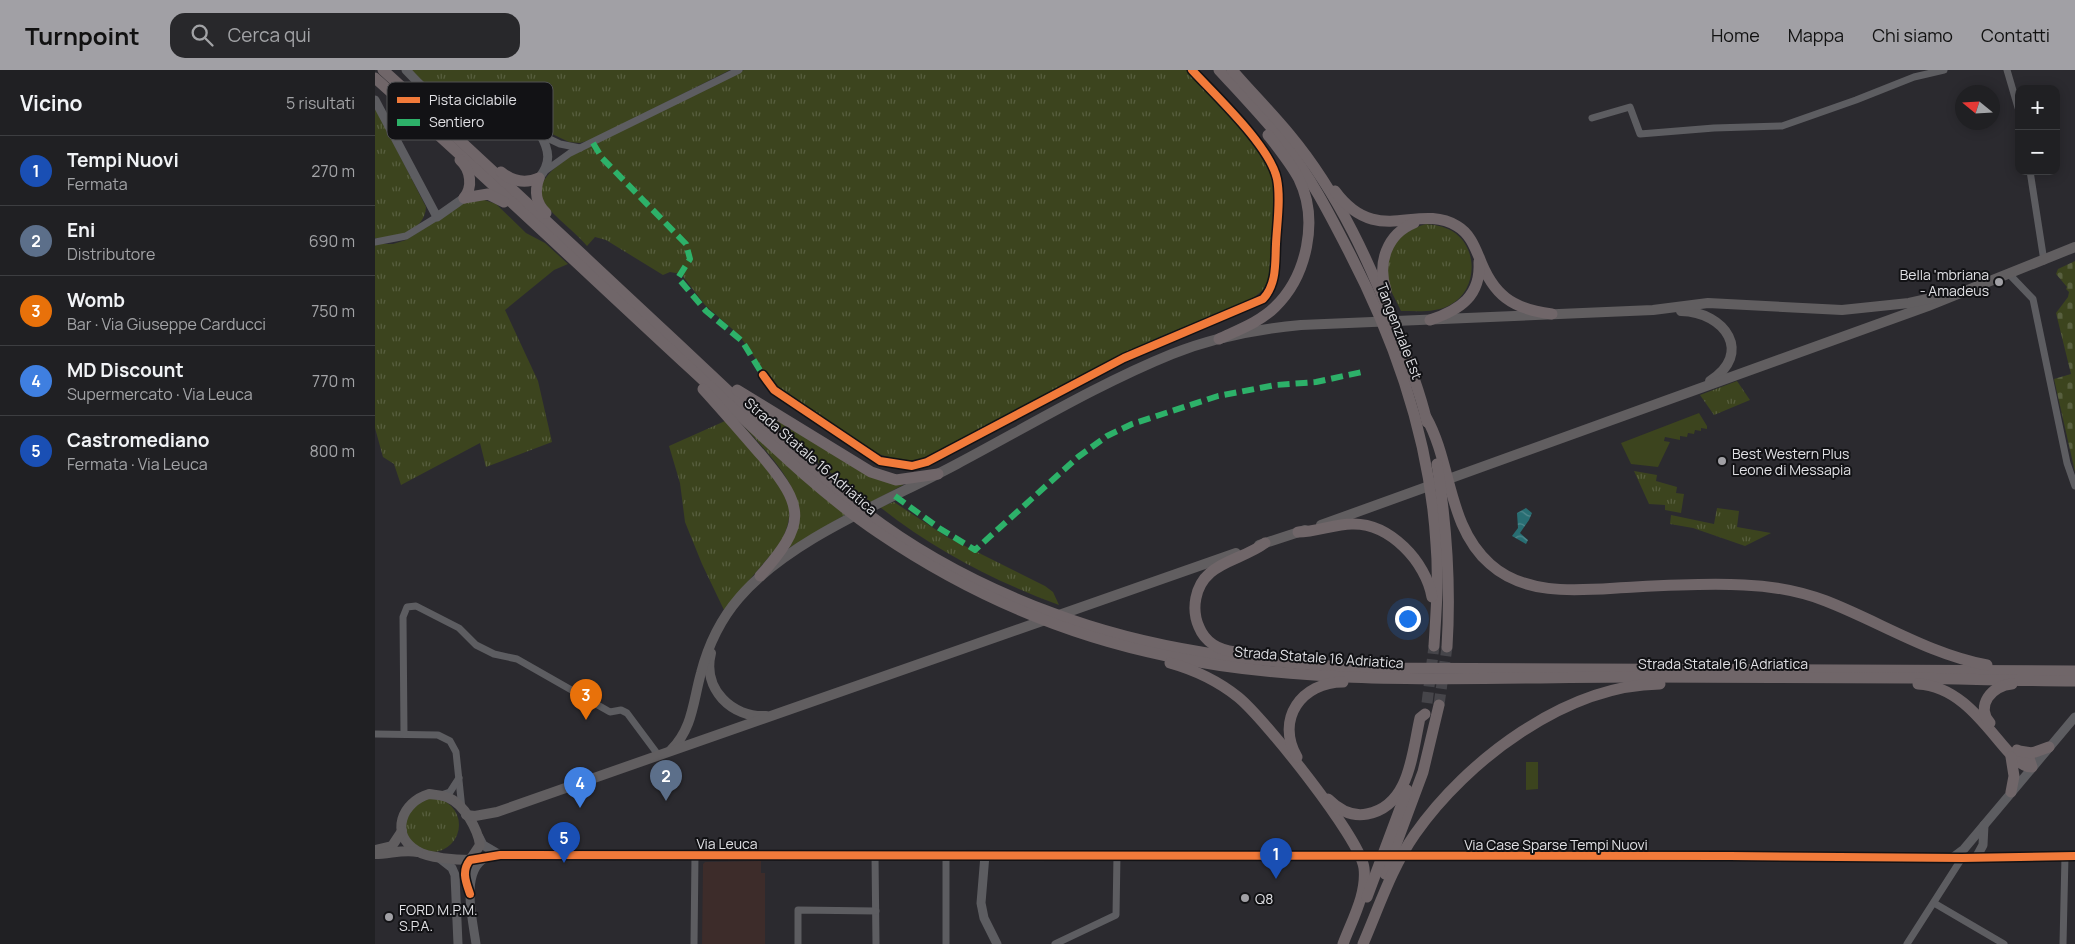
<!DOCTYPE html>
<html lang="it">
<meta charset="utf-8">
<style>
:root{--surface:#202023;--page:#28282b;--text:#f1f3f6;--muted:#a2a3a6;--line:#3d3e41;--accent:#a1a0a5}
body{margin:0;font-family:Manrope,sans-serif;background:var(--page);color:var(--text)}
.controls{position:absolute;right:15px;top:15px;display:grid;overflow:hidden;border-radius:10px;box-shadow:0 2px 12px #0003}
.controls button{width:45px;height:45px;display:grid;place-items:center;padding:0;border:0;border-bottom:1px solid var(--line);background:var(--surface);color:var(--text);font:25px sans-serif}
.compass{position:absolute;left:1580px;top:15px;width:45px;height:45px;border-radius:50%;background:var(--surface);box-shadow:0 2px 12px #0003;rotate:288deg}
.you{position:absolute;left:1032px;top:548px;width:18px;height:18px;margin:-12px;border:4px solid #fff;border-radius:50%;background:#1a73e8;box-shadow:0 0 0 8px #1a73e833}
.badge{display:grid;place-items:center;width:32px;height:32px;border-radius:50%;background:var(--accent);color:#fff;font-size:16px;font-weight:700}
.pin{position:absolute;translate:-50% -41px;filter:drop-shadow(0 1px 2px #0008)}
.pin::after{content:'';position:absolute;top:26px;width:18px;height:15px;background:inherit;clip-path:polygon(0 0,100% 0,50% 100%)}
.list{margin:0;padding:0;list-style:none}
h2{display:flex;justify-content:space-between;align-items:center;height:65px;margin:0;padding:0 20px;font-size:21px}
h2 small{font-size:16px;font-weight:400;color:var(--muted)}
.list li{display:grid;grid-template-columns:32px 1fr auto;gap:15px;align-items:center;box-sizing:border-box;height:70px;padding:0 20px;border-top:1px solid var(--line)}
.list b{display:block;font-size:19px;white-space:nowrap}
.list p{margin:0;font-size:16px;white-space:nowrap;color:var(--muted)}
.list em{font-size:16px;font-style:normal;color:var(--muted)}
.icon{flex:none;width:28px;height:28px;fill:none;stroke:currentColor;stroke-width:2;stroke-linecap:round;stroke-linejoin:round}
.map{position:relative;flex:none;width:1700px;height:874px;overflow:hidden}
header{display:flex;align-items:center;gap:30px;box-sizing:border-box;height:70px;padding:0 25px;background:var(--accent);color:#111}
header strong{font-size:24px}
nav{display:flex;gap:28px;margin-inline-start:auto;font-size:18px}
.search{width:350px;height:45px;background:var(--page);display:flex;align-items:center;gap:12px;box-sizing:border-box;padding:0 18px;border-radius:15px;color:var(--muted);font-size:19px}
main{display:flex}
aside{flex:1;background:var(--surface)}
.map>svg:first-child{display:block}
.commercial{fill:#3d2c2a}
.grass{fill:url(#grass-tufts)}
.cemetery{fill:url(#cemetery-stones)}
.green{fill:#3c441e}
.water{fill:url(#water-waves)}
.lines{fill:none;stroke-linecap:round;stroke-linejoin:round}
.trunk-tunnel{stroke:#46454a;stroke-width:11;stroke-dasharray:11 5.5;stroke-linecap:butt}
.minor{stroke:#5d5d61;stroke-width:7}
.tertiary{stroke:#5d5d61;stroke-width:9}
.secondary{stroke:#615e60;stroke-width:10}
.trunk{stroke:#706669;stroke-width:11}
.quiet{stroke:#2db169;stroke-width:6;stroke-dasharray:12 6;stroke-linecap:butt}
.cycleway-casing{stroke:#121215;stroke-width:11}
.cycleway{stroke:#f17a3a;stroke-width:8}
.poi-dot{fill:#a1a0a5;stroke:#121215;stroke-width:2}
.labels{text-anchor:middle;dominant-baseline:central;stroke-width:4;stroke-linejoin:round;paint-order:stroke}
.poi-label{font-size:14px;fill:#e0e0e4;stroke:#121215;text-anchor:start}
.street-label{font-size:14px;fill:#e0e0e4;stroke:#121215}
.key{fill:#121215;stroke:#505053;stroke-width:1}
.key-label{font-size:14px;fill:#e0e0e4}
</style>
<header>
<strong>Turnpoint</strong>
<div class="search"><svg class="icon" aria-label="search" viewBox="0 0 24 24"><circle cx="10" cy="10" r="6"/><path d="M15 15l6 6"/></svg>Cerca qui</div>
<nav><a>Home</a><a>Mappa</a><a>Chi siamo</a><a>Contatti</a></nav>
</header>
<main>
<aside>
<h2>Vicino<small>5 risultati</small></h2>
<ul class="list">
<li><span class="badge" style="background:#1a4fb4">1</span><div><b>Tempi Nuovi</b><p>Fermata</p></div><em>270 m</em></li>
<li><span class="badge" style="background:#5c6f8a">2</span><div><b>Eni</b><p>Distributore</p></div><em>690 m</em></li>
<li><span class="badge" style="background:#e8710a">3</span><div><b>Womb</b><p>Bar · Via Giuseppe Carducci</p></div><em>750 m</em></li>
<li><span class="badge" style="background:#3f7fe0">4</span><div><b>MD Discount</b><p>Supermercato · Via Leuca</p></div><em>770 m</em></li>
<li><span class="badge" style="background:#1a4fb4">5</span><div><b>Castromediano</b><p>Fermata · Via Leuca</p></div><em>800 m</em></li>
</ul>
</aside>
<div class="map">
<svg width="1700" height="874" viewBox="0 0 1700 874">
<defs>
<pattern id="grass-tufts" width="24" height="20" patternUnits="userSpaceOnUse" patternTransform="scale(1.25)"><rect width="24" height="20" fill="#3c441e"/><path d="M3 7l-1-3M5 7V3M7 7l1-3M15 17l-1-3M17 17v-4M19 17l1-3" fill="none" stroke="#585f3f"/></pattern>
<pattern id="cemetery-stones" width="16" height="16" patternUnits="userSpaceOnUse" patternTransform="scale(1.25)"><rect width="16" height="16" fill="#3c441e"/><path d="M2 7V4a2 2 0 0 1 4 0v3zM10 15v-3a2 2 0 0 1 4 0v3z" fill="#585f3f"/></pattern>
<pattern id="water-waves" width="16" height="10" patternUnits="userSpaceOnUse" patternTransform="scale(1.25)"><rect width="16" height="10" fill="#286e73"/><path d="M0 5q4-4 8 0t8 0" fill="none" stroke="#51898d"/></pattern>
</defs>
<rect width="100%" height="100%" fill="#2b2a2f"/>
<polygon class="commercial" points="386,791 386,803 390,803 390,874 327,874 328,794 330,792"/>
<g class="grass">
<polygon points="36,0 355,0 218,69 205,73 194,72 156,54 77,28 52,16"/>
<path d="M369 0H811C835 26 887 73 897 106 905 129 898 184 894 209L888 220 877 229 784 267 546 389 529 391 503 384 400 317 364 265 330 235 306 204 295 202 288 205 231 170 220 167 212 176C181 140 135 126 196 86Z"/>
<path d="M0 37 51 137C50 161 20 169 0 168Z"/>
<polygon points="104,128 121,134 151,163 170,173 193,194 179,200 130,240 163,311 177,372 111,397 105,373 26,415 19,394 8,387 0,358 0,174 18,174 31,170 92,131"/>
<path d="M1051 154C1060 155 1068 156 1077 161 1104 177 1103 220 1075 235 1061 243 1042 241 1026 241 1021 230 1013 217 1011 205 1008 179 1028 160 1051 154Z"/>
<polygon points="1362,311 1375,330 1339,345 1325,325"/>
<path d="M383 339 528 414V415L496 432C455 405 419 372 383 339Z"/>
<path d="M361 347 473 443 414 478C417 466 424 449 422 436 420 407 380 370 361 347Z"/>
<path d="M350 351C367 369 410 411 414 434 416 449 411 463 404 475L349 540 327 494 310 452 305 413 294 376Z"/>
<polygon points="1259,401 1282,405 1281,411 1302,417 1301,423 1309,424 1306,443 1290,440 1290,435 1274,434"/>
<path d="M519 432 572 467 670 516 678 522 684 535C619 511 559 480 505 437Z"/>
<polygon points="1342,438 1364,441 1362,457 1396,463 1370,476 1318,458 1295,454 1296,445 1339,454"/>
<circle cx="57" cy="755" r="27"/>
</g>
<polygon class="cemetery" points="1700,191 1700,402 1679,309 1696,304 1681,243 1693,227 1694,222 1691,219 1692,217 1681,204 1683,199"/>
<g class="green">
<polygon points="1324,343 1332,356 1332,359 1326,358 1326,361 1320,360 1319,364 1313,363 1312,367 1305,366 1305,370 1290,367 1289,371 1295,372 1283,397 1256,394 1246,373"/>
<polygon points="1151,692 1163,692 1163,719 1151,720"/>
</g>
<polygon class="water" points="1151,438 1157,443 1154,450 1145,463 1153,470 1151,474 1137,466 1143,458 1142,443"/>
<g class="lines">
<g class="trunk-tunnel">
<polyline points="1052,633 1059,576"/>
<polyline points="1064,635 1072,577"/>
</g>
<g class="minor">
<polyline points="1632,0 1644,41"/>
<polyline points="1217,48 1255,37 1265,64 1339,58 1407,56 1481,30 1539,7 1569,0"/>
<polyline points="166,65 185,74 205,78"/>
<polyline points="170,101 195,83 364,0"/>
<polyline points="1655,101 1669,191"/>
<polyline points="0,172 31,166 62,147"/>
<polyline points="1634,204 1658,229 1692,393 1700,416"/>
<path d="M388 305 399 320 505 391 537 396 552 392 749 288 888 229C902 214 900 193 901 174 902 153 906 129 902 109 895 76 841 26 817 0"/>
<polyline points="0,664 63,665 75,671 81,682 87,739"/>
<polyline points="29,664 28,547 32,537 41,536 84,558 101,575 119,584 142,589 235,642 246,640 252,643 284,686"/>
<polyline points="66,725 75,722 84,708"/>
<polyline points="500,785 501,874"/>
<polyline points="1559,833 1629,874"/>
<polyline points="319,874 320,785"/>
<polyline points="423,874 423,840 501,841"/>
<polyline points="571,874 571,785"/>
<polyline points="680,874 741,845 742,785"/>
<polyline points="1532,874 1587,788"/>
<polyline points="1688,874 1690,786"/>
</g>
<g class="tertiary">
<path d="M31 0C39 8 47 18 56 23 90 42 134 41 165 64 175 81 176 93 164 108"/>
<polyline points="0,30 62,147 89,128"/>
<polyline points="104,767 108,775 125,785"/>
<polyline points="610,785 606,833 609,848 622,874"/>
<polyline points="63,787 77,798 80,805 83,874"/>
<polyline points="1577,788 1589,779 1700,647"/>
<polyline points="1601,788 1608,775 1609,755"/>
<path d="M95 824C91 812 86 801 95 790L125 785 1355 786 1587 788 1700 786"/>
<path d="M101 874C98 851 85 802 110 788"/>
</g>
<g class="secondary">
<path d="M1306 241C1351 242 1378 284 1335 311"/>
<polyline points="946,455 1553,236 1700,177"/>
<polyline points="884,475 930,460"/>
<path d="M336 583C327 619 357 648 391 646"/>
<path d="M296 680C318 658 318 631 326 603 333 576 345 550 364 528 414 469 513 431 582 394 652 357 723 314 797 284 837 268 882 259 926 255L1278 240 1333 233 1467 240 1534 233 1561 227"/>
<path d="M54 724C61 725 68 725 74 728 89 734 103 760 105 775L95 790C82 790 53 788 42 781 14 764 27 732 54 724Z"/>
<polyline points="91,745 100,746 122,742 861,483"/>
<polyline points="1,780 17,776 27,761"/>
<path d="M0 784C15 784 28 779 43 782"/>
</g>
<g class="trunk">
<path d="M8 0C106 89 202 180 300 271 360 327 420 386 485 438 541 482 610 518 677 543 777 581 879 592 985 598L1700 601"/>
<path d="M844 0C866 24 889 48 909 73 935 106 954 143 973 180 1021 272 1055 370 1061 474 1064 508 1061 542 1059 576"/>
<path d="M857 0C876 22 897 43 915 65 964 124 996 195 1023 266 1034 294 1045 322 1052 352"/>
<path d="M0 8C107 103 211 202 316 299 377 355 436 417 504 463 591 522 689 565 792 586 945 618 1105 607 1260 607 1352 608 1445 607 1537 608 1592 609 1646 611 1700 611"/>
<path d="M85 90C96 100 98 117 89 128"/>
<path d="M126 102C137 111 150 114 164 108"/>
<path d="M164 108C159 122 161 133 171 143"/>
<path d="M960 121C1002 178 1042 132 1082 156 1094 163 1099 175 1104 187 1118 225 1137 239 1177 244"/>
<polyline points="89,128 113,124 129,132"/>
<path d="M1011 220C1002 193 1012 164 1039 153"/>
<path d="M1055 250C1085 240 1106 226 1104 192"/>
<path d="M844 269C863 260 885 252 900 237 932 206 944 150 924 109 916 94 904 79 893 65"/>
<path d="M328 319C348 341 367 363 387 386 431 438 431 454 385 506"/>
<polyline points="362,320 496,402 521,410 563,404"/>
<path d="M1051 347C1077 393 1072 456 1115 494 1154 529 1212 519 1260 517 1296 515 1333 513 1369 515 1396 516 1425 521 1451 531 1505 552 1554 584 1612 595"/>
<path d="M1062 394C1072 457 1076 513 1072 577"/>
<path d="M923 462C942 462 959 454 977 454 1015 453 1051 492 1057 527"/>
<path d="M860 582C844 580 830 572 824 557 816 539 820 516 835 503 849 490 873 486 890 473"/>
<path d="M795 593C820 600 843 611 863 627 889 648 985 768 989 798 992 824 977 850 968 874"/>
<path d="M1543 614C1603 617 1630 698 1657 697L1654 688 1642 680"/>
<path d="M1615 653C1600 636 1617 615 1637 614"/>
<polyline points="1644,681 1657,683 1674,677"/>
<path d="M922 687C900 649 927 612 968 612"/>
<polyline points="1636,722 1639,706 1636,687"/>
<path d="M953 729C964 740 977 747 992 744 1035 736 1037 683 1045 648L1050 644"/>
<polyline points="1010,804 1048,702 1064,635"/>
<polyline points="992,827 1032,720"/>
<path d="M988 874C1004 837 1017 797 1040 764 1092 690 1191 615 1285 614"/>
</g>
<g class="quiet">
<polyline points="218,73 227,88 311,174 315,189 303,208 331,241 367,271 388,305"/>
<polyline points="520,426 564,458 600,480 703,387 732,366 757,354 843,326 901,315 941,312 987,302"/>
</g>
<g class="cycleway-casing">
<g id="cycleway">
<path d="M388 305 399 320 505 391 537 396 552 392 749 288 888 229C902 214 900 193 901 174 902 153 906 129 902 109 895 76 841 26 817 0"/>
<path d="M95 824C91 812 86 801 95 790L125 785 1355 786 1587 788 1700 786"/>
</g>
</g>
<use href="#cycleway" class="cycleway"/>
</g>
<g class="poi-dot">
<circle cx="1624" cy="212" r="5"/>
<circle cx="1347" cy="391" r="5"/>
<circle cx="870" cy="828" r="5"/>
<circle cx="14" cy="847" r="5"/>
</g>
<g class="labels">
<g class="poi-label">
<text x="1614" y="204" text-anchor="end">Bella 'mbriana<tspan x="1614" dy="16">- Amadeus</tspan></text>
<text x="1357" y="383">Best Western Plus<tspan x="1357" dy="16">Leone di Messapia</tspan></text>
<text x="880" y="828">Q8</text>
<text x="24" y="839">FORD M.P.M.<tspan x="24" dy="16">S.P.A.</tspan></text>
</g>
<g class="street-label">
<text transform="translate(1025 261) rotate(69)">Tangenziale Est</text>
<text transform="translate(436 386) rotate(41)">Strada Statale 16 Adriatica</text>
<text transform="translate(944 587) rotate(4)">Strada Statale 16 Adriatica</text>
<text x="1348" y="593">Strada Statale 16 Adriatica</text>
<text x="352" y="773">Via Leuca</text>
<text x="1181" y="774">Via Case Sparse Tempi Nuovi</text>
</g>
</g>
<rect x="12" y="12" width="166" height="58" rx="8" class="key"/>
<rect x="22" y="27" width="23" height="6" fill="#f17a3a"/>
<rect x="22" y="49" width="23" height="7" fill="#2db169"/>
<g class="key-label">
<text x="54" y="35">Pista ciclabile</text>
<text x="54" y="57">Sentiero</text>
</g>
</svg>
<div class="controls">
<button>+</button>
<button>−</button>
</div>
<svg class="compass" viewBox="-18 -18 36 36"><path d="M0-13l5 13h-10z" fill="#e53935"/><path d="M0 13l5-13h-10z" fill="#a2a3a6"/></svg>
<div class="you"></div>
<div class="pin badge" style="left:901px;top:809px;background:#1a4fb4">1</div>
<div class="pin badge" style="left:291px;top:731px;background:#5c6f8a">2</div>
<div class="pin badge" style="left:211px;top:650px;background:#e8710a">3</div>
<div class="pin badge" style="left:205px;top:738px;background:#3f7fe0">4</div>
<div class="pin badge" style="left:189px;top:793px;background:#1a4fb4">5</div>
</div>
</main>
